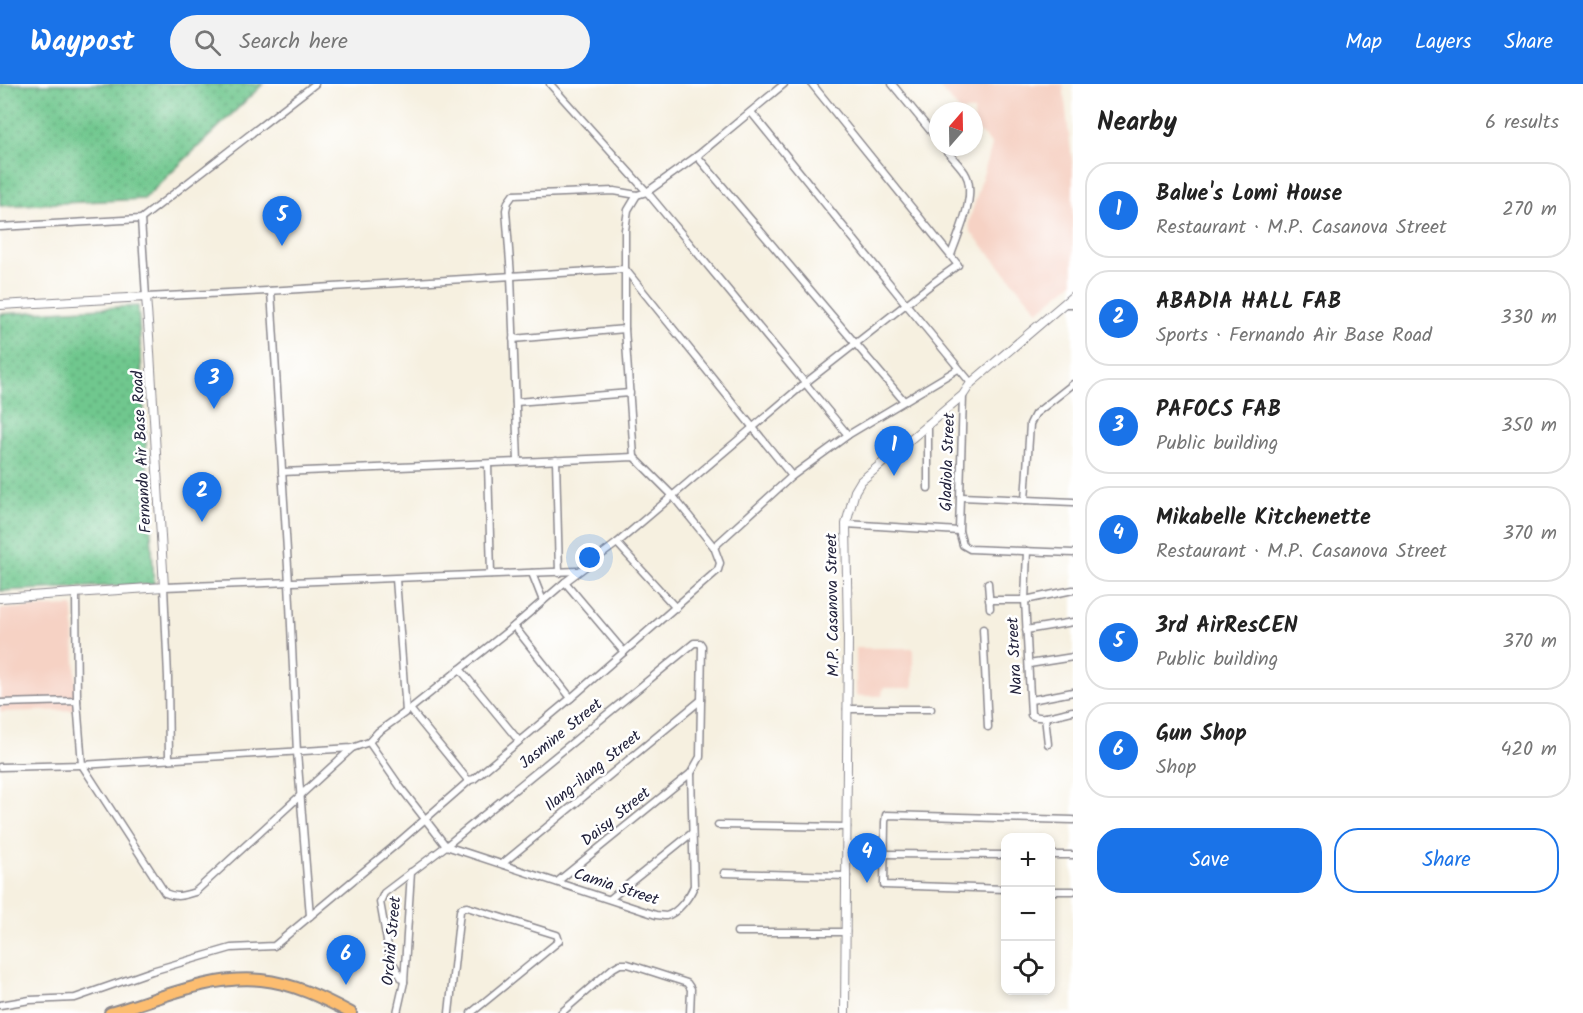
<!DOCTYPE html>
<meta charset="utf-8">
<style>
:root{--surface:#fff;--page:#f2f2f2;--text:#222;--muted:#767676;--line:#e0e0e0;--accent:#1a73e8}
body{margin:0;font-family:Kalam,sans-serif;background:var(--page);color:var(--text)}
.controls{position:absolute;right:18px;bottom:18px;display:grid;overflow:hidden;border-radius:12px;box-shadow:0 3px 9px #0003}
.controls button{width:54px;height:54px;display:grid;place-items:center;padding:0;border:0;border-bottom:2px solid var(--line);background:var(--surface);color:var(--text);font:30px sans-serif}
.compass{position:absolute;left:929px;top:18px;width:54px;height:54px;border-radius:50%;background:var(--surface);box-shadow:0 3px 9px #0003;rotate:20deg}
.you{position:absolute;left:590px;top:474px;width:21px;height:21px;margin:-15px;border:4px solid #fff;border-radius:50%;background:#1a73e8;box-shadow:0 0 0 9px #1a73e833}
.badge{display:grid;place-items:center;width:39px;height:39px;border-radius:50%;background:var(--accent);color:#fff;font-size:20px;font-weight:700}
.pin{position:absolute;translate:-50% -50px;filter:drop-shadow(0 2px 3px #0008)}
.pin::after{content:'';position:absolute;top:32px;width:21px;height:18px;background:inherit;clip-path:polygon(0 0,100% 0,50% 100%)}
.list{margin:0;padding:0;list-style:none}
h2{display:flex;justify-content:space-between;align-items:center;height:78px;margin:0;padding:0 24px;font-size:26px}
h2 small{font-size:20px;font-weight:400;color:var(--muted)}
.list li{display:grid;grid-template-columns:39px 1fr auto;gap:18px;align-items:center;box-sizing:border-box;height:96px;margin:0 12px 12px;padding:0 12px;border:2px solid var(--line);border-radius:24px}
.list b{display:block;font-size:22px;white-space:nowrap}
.list p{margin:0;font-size:20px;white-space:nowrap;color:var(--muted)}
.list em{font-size:20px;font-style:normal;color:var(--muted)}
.actions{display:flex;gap:12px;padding:18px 24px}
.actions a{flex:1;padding:14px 0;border:2px solid var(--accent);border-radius:24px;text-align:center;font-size:21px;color:var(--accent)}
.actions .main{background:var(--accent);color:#fff}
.icon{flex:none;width:33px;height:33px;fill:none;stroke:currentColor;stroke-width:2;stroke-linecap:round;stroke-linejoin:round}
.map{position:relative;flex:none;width:1073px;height:929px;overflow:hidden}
header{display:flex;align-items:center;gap:36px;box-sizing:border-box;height:84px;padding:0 30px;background:var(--accent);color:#fff}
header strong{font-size:28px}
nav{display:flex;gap:33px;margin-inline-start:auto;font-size:21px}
.search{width:420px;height:54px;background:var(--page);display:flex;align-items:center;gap:15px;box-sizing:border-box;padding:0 21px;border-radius:33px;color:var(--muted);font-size:22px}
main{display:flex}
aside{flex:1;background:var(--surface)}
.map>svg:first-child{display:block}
.built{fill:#f6d2c4}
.grass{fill:url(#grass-dots);stroke:#487464;stroke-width:1.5}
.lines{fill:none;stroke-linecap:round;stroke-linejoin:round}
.minor-casing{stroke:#8c898e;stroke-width:9}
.tertiary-casing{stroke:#8c898e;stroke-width:10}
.trunk-casing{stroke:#8c898e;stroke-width:14}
.minor{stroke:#fff;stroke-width:6}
.tertiary{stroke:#fff;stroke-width:8}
.trunk{stroke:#fcbd6f;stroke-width:10}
.labels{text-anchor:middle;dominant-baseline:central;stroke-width:5;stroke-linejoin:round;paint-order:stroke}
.street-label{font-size:16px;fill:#22223b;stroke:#fff}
</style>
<header>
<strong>Waypost</strong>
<div class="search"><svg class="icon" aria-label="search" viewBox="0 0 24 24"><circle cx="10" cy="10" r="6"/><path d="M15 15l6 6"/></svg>Search here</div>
<nav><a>Map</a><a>Layers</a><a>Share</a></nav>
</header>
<main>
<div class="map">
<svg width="1073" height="929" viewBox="0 0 1073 929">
<defs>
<pattern id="grass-dots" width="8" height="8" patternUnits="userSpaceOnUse" patternTransform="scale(1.5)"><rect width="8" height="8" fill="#6fc78e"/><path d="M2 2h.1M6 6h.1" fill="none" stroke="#5ba175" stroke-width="1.8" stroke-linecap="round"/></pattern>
</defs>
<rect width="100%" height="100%" fill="#fff"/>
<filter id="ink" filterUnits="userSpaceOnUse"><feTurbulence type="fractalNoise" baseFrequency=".0167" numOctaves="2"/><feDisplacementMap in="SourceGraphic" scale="12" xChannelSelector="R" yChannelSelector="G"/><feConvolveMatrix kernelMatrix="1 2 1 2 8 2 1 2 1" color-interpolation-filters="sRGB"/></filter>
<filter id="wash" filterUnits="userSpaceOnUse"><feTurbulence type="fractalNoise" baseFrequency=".008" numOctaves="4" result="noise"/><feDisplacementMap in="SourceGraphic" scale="24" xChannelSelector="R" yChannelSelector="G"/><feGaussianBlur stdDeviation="1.35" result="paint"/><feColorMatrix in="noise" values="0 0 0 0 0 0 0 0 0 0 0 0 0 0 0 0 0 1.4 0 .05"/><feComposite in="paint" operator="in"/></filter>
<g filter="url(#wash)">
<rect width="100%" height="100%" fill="#f6f0e0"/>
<g class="built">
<polygon points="936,0 1063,0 1073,86 1073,198 1038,227 970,147 969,138 992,61 974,42 974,27 960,27"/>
<polygon points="73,522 77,626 0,628 0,525"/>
<polygon points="856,564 913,564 913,604 883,604 882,612 856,612"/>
</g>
<g class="grass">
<polygon points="0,0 263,0 144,115 0,122"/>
<polygon points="138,222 154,500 0,507 0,230"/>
</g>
</g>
<g filter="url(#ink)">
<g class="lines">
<g class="minor-casing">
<g id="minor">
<polyline points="550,0 647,108 848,351"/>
<polyline points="892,0 938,56"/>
<polyline points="751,28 906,220 971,299"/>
<path d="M943 63C950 71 959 80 965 89 978 110 958 150 951 171"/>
<polyline points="697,72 904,317"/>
<polyline points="141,135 146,213 267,207 625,185 792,392"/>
<polyline points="0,143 141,135 315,0"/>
<polyline points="271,207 289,499 297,668 310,832"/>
<polyline points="1064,220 1073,220"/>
<polyline points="513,255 625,245"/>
<polyline points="963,311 959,447 963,461 970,465 1073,469"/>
<polyline points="516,318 630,309"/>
<polyline points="634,373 625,245 625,146 628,126 637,111 647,108 697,72 784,0"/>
<polyline points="556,376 559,489"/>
<polyline points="518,378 511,192 506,126 508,118 513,111 614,107 637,111"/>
<polyline points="488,380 491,490"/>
<polyline points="282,388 634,373 672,411 714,463 720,479 718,486 571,614 474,695 470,696 467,695 410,625"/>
<polyline points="928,404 928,340"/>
<polyline points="961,413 1073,418"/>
<polyline points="1025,416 1030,340 1035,330 1073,300"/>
<polyline points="846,440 959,447"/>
<polyline points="617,459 676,524"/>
<polyline points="714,463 792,392 848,351 958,285"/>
<path d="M1027 467 1025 516 1031 631C1042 637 1061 629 1073 627"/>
<polyline points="532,489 543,517"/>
<polyline points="396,495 406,628"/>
<polyline points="565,498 624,568"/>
<polyline points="988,499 990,524"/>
<path d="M76 510 77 617 82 681 165 809C176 814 183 812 195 808L352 664"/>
<polyline points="989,516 1025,516 1073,506"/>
<polyline points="514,542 571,614"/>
<polyline points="983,545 988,643"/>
<polyline points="1026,546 1073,538"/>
<polyline points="1029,580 1073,573"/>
<polyline points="460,585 519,657"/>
<polyline points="1031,616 1073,608"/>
<polyline points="0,619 77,617"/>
<polyline points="847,625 931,625"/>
<polyline points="1045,633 1048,660"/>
<polyline points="369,658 401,704 446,762"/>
<polyline points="169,675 168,593 164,503 578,487"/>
<polyline points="0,683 82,681 352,664 369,658 378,648 410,625 514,542 565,498 617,459 804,300 933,199 958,181 812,0"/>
<polyline points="718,741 847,743"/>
<path d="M446 762 656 831C659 831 663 832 666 832 678 829 690 812 694 802L691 689"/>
<polyline points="847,764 884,765"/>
<polyline points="884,770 1005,771"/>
<polyline points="1050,771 1073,771"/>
<polyline points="847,773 884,772"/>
<polyline points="502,780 701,616"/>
<polyline points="724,789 847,792"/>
<polyline points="1005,805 884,801 885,738 886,731 1073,736"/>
<polyline points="1050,807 1073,807"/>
<polyline points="610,815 692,749"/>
<polyline points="737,848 846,848"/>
<polyline points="404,898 390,874 380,818 384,809 446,762 694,559 700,559 702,562 700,673 691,689 557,798"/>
<polyline points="0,921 30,916 75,914 152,887 231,864 274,862 392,764 470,696"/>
<polyline points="397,929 404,898 411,788"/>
<polyline points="449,929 460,827 462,824 467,823 557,851 559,857 471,929"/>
<polyline points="561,929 613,884 620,880 628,880 687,899 691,905 690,929"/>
</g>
</g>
<g class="tertiary-casing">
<g id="tertiary">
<polyline points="0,221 146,213 149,252 164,503 0,514"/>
<polyline points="845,929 848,551 846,440 855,407 861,397 963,311 971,299 1073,212"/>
</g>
</g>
<g class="trunk-casing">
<path id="trunk" d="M110 929C159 915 209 891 261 896 293 899 323 914 351 929"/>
</g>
<use href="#minor" class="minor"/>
<use href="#tertiary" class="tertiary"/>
<use href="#trunk" class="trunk"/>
</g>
</g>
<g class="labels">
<g class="street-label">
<text transform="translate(142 368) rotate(-93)">Fernando Air Base Road</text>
<text transform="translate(948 378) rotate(-88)">Gladiola Street</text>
<text transform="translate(833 521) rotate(-91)">M.P. Casanova Street</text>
<text transform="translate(1015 572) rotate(-93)">Nara Street</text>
<text transform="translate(561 650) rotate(-39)">Jasmine Street</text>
<text transform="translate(593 687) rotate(-39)">Ilang-ilang Street</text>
<text transform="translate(616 733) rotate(-39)">Daisy Street</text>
<text transform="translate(616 803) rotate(18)">Camia Street</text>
<text transform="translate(392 857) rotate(-85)">Orchid Street</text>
</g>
</g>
</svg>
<div class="controls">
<button>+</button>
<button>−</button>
<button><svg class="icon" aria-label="locate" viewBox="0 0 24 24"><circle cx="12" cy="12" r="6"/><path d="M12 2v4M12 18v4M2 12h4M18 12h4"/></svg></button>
</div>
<svg class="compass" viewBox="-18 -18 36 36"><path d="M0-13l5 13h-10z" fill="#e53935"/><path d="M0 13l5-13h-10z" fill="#767676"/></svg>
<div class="you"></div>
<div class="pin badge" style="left:894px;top:392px">1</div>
<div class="pin badge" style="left:202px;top:438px">2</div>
<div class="pin badge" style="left:214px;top:325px">3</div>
<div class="pin badge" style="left:867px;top:799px">4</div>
<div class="pin badge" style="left:282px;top:162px">5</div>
<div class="pin badge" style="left:346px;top:901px">6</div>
</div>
<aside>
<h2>Nearby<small>6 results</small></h2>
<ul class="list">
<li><span class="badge">1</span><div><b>Balue's Lomi House</b><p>Restaurant · M.P. Casanova Street</p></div><em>270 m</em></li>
<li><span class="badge">2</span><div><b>ABADIA HALL FAB</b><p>Sports · Fernando Air Base Road</p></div><em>330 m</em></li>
<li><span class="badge">3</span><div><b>PAFOCS FAB</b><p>Public building</p></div><em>350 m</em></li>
<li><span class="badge">4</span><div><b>Mikabelle Kitchenette</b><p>Restaurant · M.P. Casanova Street</p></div><em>370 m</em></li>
<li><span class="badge">5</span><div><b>3rd AirResCEN</b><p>Public building</p></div><em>370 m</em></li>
<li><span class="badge">6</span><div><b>Gun Shop</b><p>Shop</p></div><em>420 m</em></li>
</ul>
<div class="actions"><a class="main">Save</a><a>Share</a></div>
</aside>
</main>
